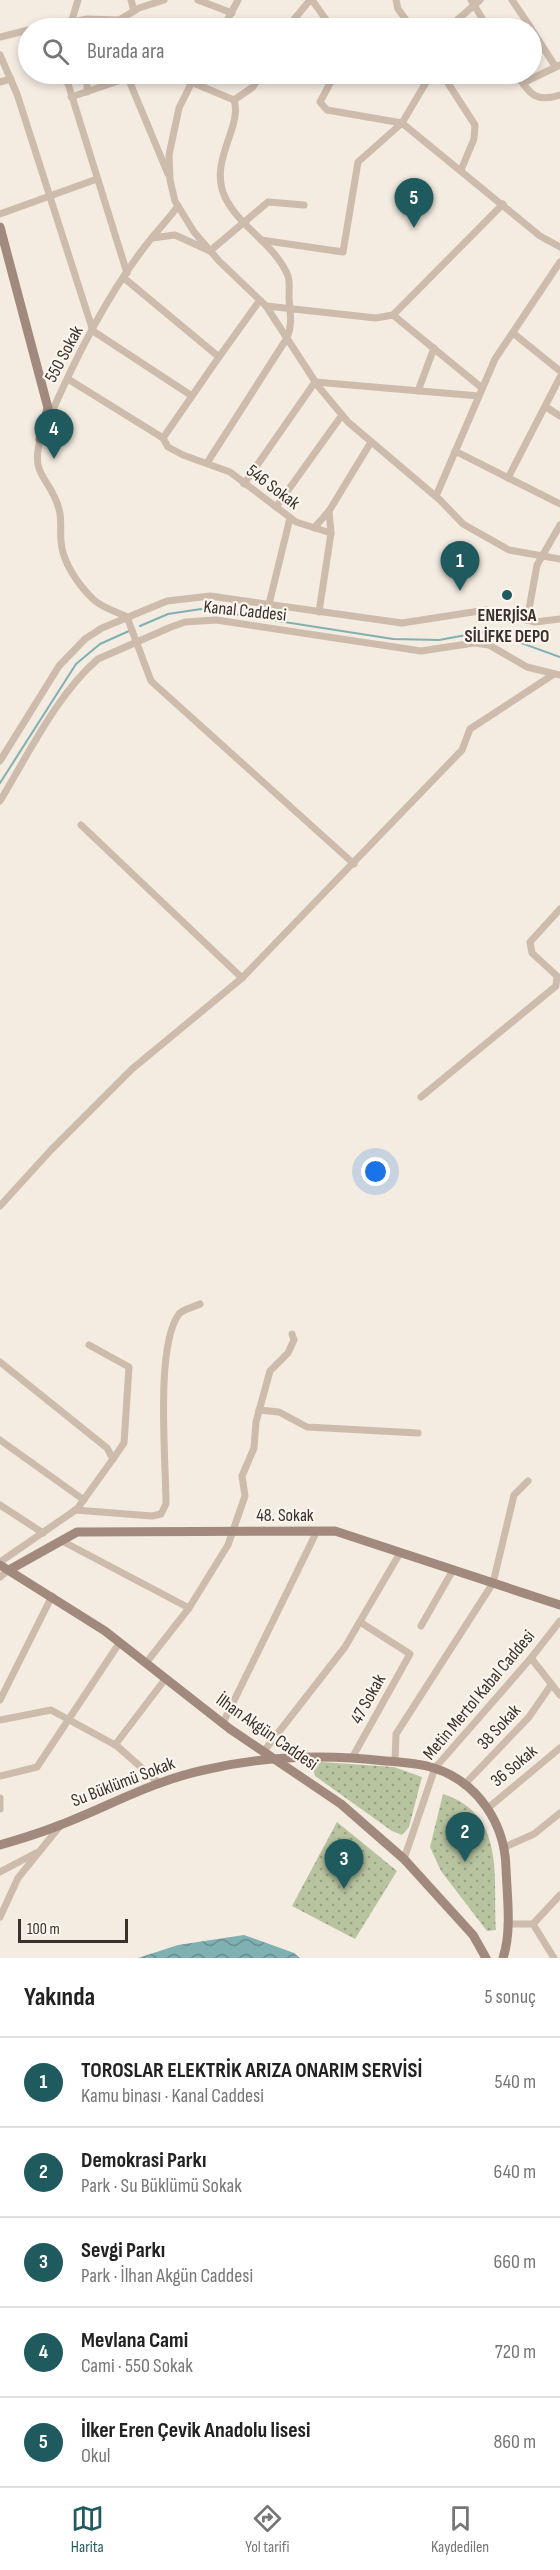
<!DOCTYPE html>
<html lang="tr">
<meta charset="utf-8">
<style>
:root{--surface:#fff;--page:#f2f2f2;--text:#222;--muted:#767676;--line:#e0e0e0;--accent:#1f5a5e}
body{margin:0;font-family:"Sofia Sans Condensed",sans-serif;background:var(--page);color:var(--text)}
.scale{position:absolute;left:18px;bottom:15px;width:110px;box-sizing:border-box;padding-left:6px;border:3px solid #3b302b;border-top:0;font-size:16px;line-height:21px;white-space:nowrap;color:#3b302b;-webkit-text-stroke:4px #fbf5ee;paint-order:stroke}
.you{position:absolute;left:376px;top:1172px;width:21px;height:21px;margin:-15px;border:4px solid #fff;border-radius:50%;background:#1a73e8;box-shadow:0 0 0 9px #1a73e833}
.badge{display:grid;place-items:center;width:39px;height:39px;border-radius:50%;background:var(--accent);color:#fff;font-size:20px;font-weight:700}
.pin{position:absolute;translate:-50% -50px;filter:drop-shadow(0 2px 3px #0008)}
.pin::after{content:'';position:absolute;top:32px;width:21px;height:18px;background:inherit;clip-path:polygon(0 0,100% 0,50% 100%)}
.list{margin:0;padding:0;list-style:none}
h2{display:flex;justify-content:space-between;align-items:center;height:78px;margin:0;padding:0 24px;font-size:26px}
h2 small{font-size:20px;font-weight:400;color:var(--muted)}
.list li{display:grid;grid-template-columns:39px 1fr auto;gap:18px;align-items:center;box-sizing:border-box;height:90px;padding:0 24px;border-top:2px solid var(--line)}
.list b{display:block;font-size:22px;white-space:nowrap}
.list p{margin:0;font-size:20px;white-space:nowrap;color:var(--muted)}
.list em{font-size:20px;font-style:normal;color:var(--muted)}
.icon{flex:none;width:33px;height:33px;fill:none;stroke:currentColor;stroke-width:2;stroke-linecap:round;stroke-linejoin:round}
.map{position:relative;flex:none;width:560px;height:1958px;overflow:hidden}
.search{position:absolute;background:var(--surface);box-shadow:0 3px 9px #0003;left:18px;right:18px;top:18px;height:66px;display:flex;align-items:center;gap:15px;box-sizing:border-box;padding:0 21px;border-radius:33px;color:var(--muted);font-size:22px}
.sheet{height:528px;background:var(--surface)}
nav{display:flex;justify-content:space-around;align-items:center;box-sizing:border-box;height:84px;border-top:2px solid var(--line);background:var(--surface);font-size:16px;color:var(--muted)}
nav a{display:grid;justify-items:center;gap:3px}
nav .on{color:var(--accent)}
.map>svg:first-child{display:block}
.park{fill:url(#park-dots)}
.water{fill:url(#water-waves)}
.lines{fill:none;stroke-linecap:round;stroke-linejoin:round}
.stream{stroke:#7fb0b2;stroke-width:2}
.street{stroke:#cdbbac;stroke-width:7}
.secondary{stroke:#a18a7d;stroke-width:9}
.poi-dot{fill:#1f5a5e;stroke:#fbf5ee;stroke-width:2}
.labels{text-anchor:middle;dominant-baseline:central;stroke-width:4.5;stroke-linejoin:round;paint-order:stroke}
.street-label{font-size:18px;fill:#3b302b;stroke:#fbf5ee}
.poi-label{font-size:18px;font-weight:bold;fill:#3b302b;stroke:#fbf5ee}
</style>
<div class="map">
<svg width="560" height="1958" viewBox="0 0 560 1958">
<defs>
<pattern id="park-dots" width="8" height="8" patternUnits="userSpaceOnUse" patternTransform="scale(1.5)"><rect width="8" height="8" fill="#b8c4a0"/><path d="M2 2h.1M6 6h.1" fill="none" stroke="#97a083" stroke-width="1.8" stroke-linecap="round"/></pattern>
<pattern id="water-waves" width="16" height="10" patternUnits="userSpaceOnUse" patternTransform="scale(1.5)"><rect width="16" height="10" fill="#7fb0b2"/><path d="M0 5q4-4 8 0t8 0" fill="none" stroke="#699091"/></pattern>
</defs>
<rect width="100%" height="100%" fill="#f4ebe1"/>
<g class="park">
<polygon points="321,1762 394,1767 422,1777 409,1827 402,1835 392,1831 315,1776 313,1769"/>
<path d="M443 1794C506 1814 493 1877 496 1930L487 1931 441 1871 430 1847Z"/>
<polygon points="337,1822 397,1871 355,1939 292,1906"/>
</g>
<polygon class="water" points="244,1935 294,1953 300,1958 138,1958 178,1945"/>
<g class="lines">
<g class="stream">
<polyline points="140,626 168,614 201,609 393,639 439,640 488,631 560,657"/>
<polyline points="0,783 76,664 100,644 129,631"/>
</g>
<g class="street">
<polyline points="131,0 134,11"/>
<polyline points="198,0 232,13"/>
<polyline points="312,0 332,28"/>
<polyline points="396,0 398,9 412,28"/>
<polyline points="471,0 488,28"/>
<polyline points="512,0 531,28"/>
<polyline points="42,28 87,19 119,20 139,8 164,0"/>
<polyline points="74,28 71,23 78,0"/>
<polyline points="223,28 238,0"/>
<polyline points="287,28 310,0"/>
<polyline points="448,28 480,0"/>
<polyline points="532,30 555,66"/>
<polyline points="0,37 28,30"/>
<polyline points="0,55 17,94 93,331 192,396"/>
<polyline points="65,74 127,273"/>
<polyline points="196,74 179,108 169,155 170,180 175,201 194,232 219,261 266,306 318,386 348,422 440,500 463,524 509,550 560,559"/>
<polyline points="335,74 320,102 327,110 402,123 540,236 560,247"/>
<polyline points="442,74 475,125 474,139 461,170"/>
<path d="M516 74C530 94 535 103 560 95"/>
<polyline points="128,78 168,174"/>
<polyline points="0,82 11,79"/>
<path d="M191 82 234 100C243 127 208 161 225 197 239 227 275 244 288 276 290 282 289 291 289 298 290 314 293 323 287 338L207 463"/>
<polyline points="523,83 560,65"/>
<polyline points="87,92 87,74"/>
<polyline points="71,97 139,74"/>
<polyline points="234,100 253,87 261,74"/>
<polyline points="0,214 97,179"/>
<polyline points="152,238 175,235 210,251 268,202 304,205"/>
<polyline points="261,240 343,252 358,162 402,123 431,74"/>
<polyline points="124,278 219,357 260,300"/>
<polyline points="266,306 376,318 393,315 503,204"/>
<polyline points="393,315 482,388"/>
<polyline points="513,333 560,371"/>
<polyline points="68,379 163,438 219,357"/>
<polyline points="418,391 434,348"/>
<polyline points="546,407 560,416"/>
<path d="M48 421C73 363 104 300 143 249 154 234 167 221 178 206"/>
<path d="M41 437C29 477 50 476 59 509 62 519 60 530 61 541 62 562 79 586 94 600 103 608 117 612 127 617L151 681 354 864"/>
<polyline points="163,438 168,447 183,455 230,472 296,522 331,533 319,612"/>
<polyline points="455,451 560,504"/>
<polyline points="508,478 560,377"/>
<polyline points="244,484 315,382 479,396"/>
<polyline points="436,496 495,359 560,262"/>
<polyline points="276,507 342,415"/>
<polyline points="329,511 331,533"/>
<polyline points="314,528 329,511 371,442"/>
<polyline points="269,604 290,518"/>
<polyline points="527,620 537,565 560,525"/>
<polyline points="0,761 59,666 85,639 102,628 167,601 210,596 402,623 486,610 535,622 560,619"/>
<path d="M0 801C28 755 57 694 98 659L171 627 185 622 216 620 421 651 474 643 489 645 527 667 560 675"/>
<polyline points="81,825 242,978"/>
<polyline points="421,1097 556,986 557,976 532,953 530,942 560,909"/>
<polyline points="0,1206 51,1150 132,1069 242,978 462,750 470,729 554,674"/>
<polyline points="0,1362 107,1448 113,1459"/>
<polyline points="259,1410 279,1412 307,1427 418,1433"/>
<polyline points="0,1440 84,1500"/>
<polyline points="0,1505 43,1533"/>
<path d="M75 1510 152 1516 161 1514 166 1504C166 1461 155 1346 179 1314 183 1309 194 1307 200 1304"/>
<polyline points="62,1541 189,1608"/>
<polyline points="0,1562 77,1509 113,1459 124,1443 129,1367 89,1345"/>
<polyline points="0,1577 9,1570"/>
<polyline points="421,1626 453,1570"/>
<polyline points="531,1658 560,1695"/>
<polyline points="146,1663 189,1608 228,1545 245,1496 242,1476 254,1448 256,1422 270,1371 288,1353 294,1340 292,1334"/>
<polyline points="0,1700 52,1596"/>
<polyline points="0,1720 51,1710 117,1746 159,1783"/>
<polyline points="223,1723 317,1531"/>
<polyline points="115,1745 166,1678"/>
<polyline points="264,1751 345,1647 400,1553"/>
<polyline points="352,1758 410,1654 360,1622"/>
<polyline points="395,1762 396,1734 493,1583 514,1495 528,1481"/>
<polyline points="0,1776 37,1767 120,1642"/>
<polyline points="464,1785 529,1717 551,1685"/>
<polyline points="0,1798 0,1809"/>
<polyline points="488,1808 560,1748"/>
<polyline points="505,1847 534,1834 560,1813"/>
<polyline points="404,1859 435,1768 531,1658 560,1621"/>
<polyline points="0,1872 36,1853"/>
<polyline points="0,1917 18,1878 60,1826"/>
<polyline points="507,1924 533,1924 554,1958"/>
<polyline points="533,1924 560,1895"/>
</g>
<g class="secondary">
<polyline points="0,227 48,408 40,439"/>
<polyline points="0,1565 105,1631 230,1729 341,1804 404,1859 473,1935 486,1958"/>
<polyline points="9,1570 77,1532 335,1531 560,1605"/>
<path d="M0 1845C20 1839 41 1833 60 1825 109 1806 153 1781 204 1770 264 1756 324 1754 385 1761 401 1762 418 1763 434 1768 478 1782 505 1824 506 1868 507 1896 512 1931 503 1958"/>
</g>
</g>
<circle class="poi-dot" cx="507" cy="595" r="6"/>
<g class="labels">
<g class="street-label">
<text transform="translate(64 354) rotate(-62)">550 Sokak</text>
<text transform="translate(273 487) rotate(37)">546 Sokak</text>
<text transform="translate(245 611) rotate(6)">Kanal Caddesi</text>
<text x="285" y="1515">48. Sokak</text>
<text transform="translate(479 1695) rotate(-50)">Metin Mertol Kabal Caddesi</text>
<text transform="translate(368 1699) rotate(-61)">47 Sokak</text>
<text transform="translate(499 1727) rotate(-47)">38 Sokak</text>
<text transform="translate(267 1732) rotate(35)">İlhan Akgün Caddesi</text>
<text transform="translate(514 1766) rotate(-40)">36 Sokak</text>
<text transform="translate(123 1782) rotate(-21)">Su Büklümü Sokak</text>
</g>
<g class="poi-label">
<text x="507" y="615">ENERJİSA<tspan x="507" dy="21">SİLİFKE DEPO</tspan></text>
</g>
</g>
</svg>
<div class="scale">100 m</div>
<div class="you"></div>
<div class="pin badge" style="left:460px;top:591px">1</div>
<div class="pin badge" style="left:465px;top:1862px">2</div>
<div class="pin badge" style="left:344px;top:1889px">3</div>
<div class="pin badge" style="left:54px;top:459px">4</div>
<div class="pin badge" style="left:414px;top:228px">5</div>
<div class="search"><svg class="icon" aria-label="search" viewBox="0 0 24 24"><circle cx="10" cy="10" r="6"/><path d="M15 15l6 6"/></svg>Burada ara</div>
</div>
<section class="sheet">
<h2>Yakında<small>5 sonuç</small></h2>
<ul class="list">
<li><span class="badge">1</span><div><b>TOROSLAR ELEKTRİK ARIZA ONARIM SERVİSİ</b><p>Kamu binası · Kanal Caddesi</p></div><em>540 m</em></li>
<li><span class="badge">2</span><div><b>Demokrasi Parkı</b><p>Park · Su Büklümü Sokak</p></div><em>640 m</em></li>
<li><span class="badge">3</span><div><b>Sevgi Parkı</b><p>Park · İlhan Akgün Caddesi</p></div><em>660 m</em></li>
<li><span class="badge">4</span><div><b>Mevlana Cami</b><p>Cami · 550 Sokak</p></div><em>720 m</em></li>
<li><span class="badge">5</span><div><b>İlker Eren Çevik Anadolu lisesi</b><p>Okul</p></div><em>860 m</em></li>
</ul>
</section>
<nav>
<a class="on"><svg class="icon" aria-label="map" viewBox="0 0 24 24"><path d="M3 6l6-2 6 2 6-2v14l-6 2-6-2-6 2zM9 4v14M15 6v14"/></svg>Harita</a>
<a><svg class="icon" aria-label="directions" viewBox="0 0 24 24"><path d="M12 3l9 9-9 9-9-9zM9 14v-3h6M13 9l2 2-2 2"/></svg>Yol tarifi</a>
<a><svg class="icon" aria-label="saved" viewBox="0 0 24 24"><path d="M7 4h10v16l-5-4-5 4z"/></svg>Kaydedilen</a>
</nav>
